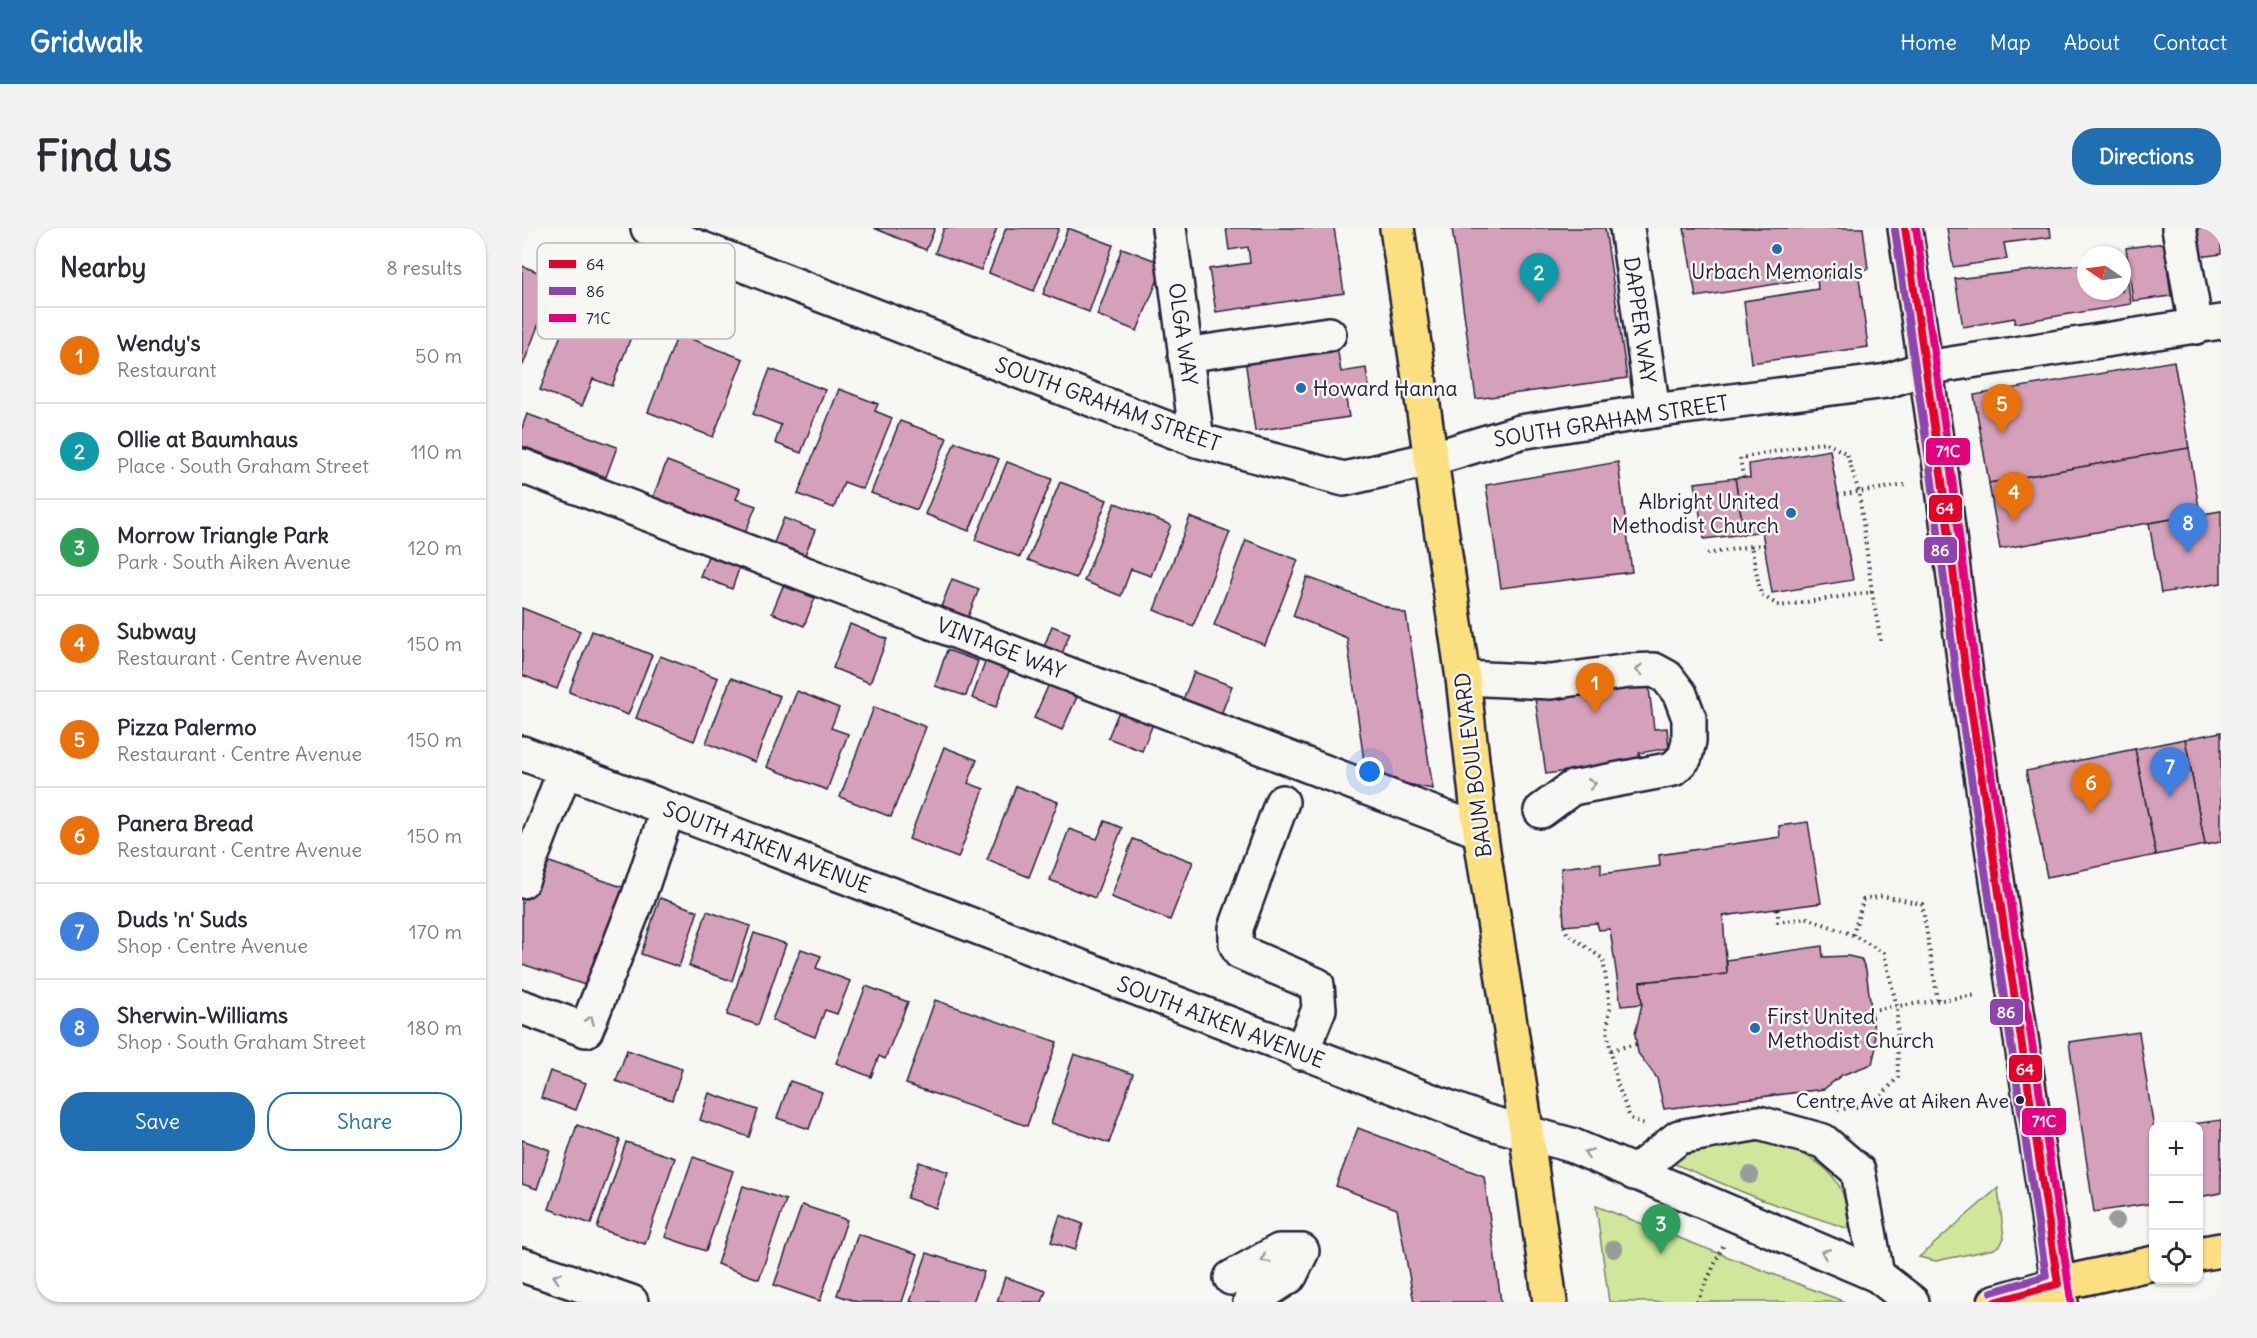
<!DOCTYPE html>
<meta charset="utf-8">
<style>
:root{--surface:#fff;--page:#f2f2f3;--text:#2b2b33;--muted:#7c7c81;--line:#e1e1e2;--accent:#1f6fb2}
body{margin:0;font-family:Delius,sans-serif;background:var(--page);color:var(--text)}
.controls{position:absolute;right:18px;bottom:18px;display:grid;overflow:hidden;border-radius:12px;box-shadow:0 2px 4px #0004}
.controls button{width:54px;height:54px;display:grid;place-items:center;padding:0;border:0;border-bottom:2px solid var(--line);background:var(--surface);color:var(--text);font:30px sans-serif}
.compass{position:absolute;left:1555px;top:18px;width:54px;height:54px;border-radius:50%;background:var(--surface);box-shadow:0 2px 4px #0004;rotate:283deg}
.you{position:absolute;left:848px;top:544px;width:21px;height:21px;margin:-15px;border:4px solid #fff;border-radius:50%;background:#1a73e8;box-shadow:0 0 0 9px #1a73e833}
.badge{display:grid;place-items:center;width:39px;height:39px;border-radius:50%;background:var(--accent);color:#fff;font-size:20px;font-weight:700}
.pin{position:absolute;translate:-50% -50px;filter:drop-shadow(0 2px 3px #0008)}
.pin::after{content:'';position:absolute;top:32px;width:21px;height:18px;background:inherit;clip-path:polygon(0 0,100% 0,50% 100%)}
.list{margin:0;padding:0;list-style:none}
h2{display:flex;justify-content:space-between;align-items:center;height:78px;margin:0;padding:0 24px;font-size:26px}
h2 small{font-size:20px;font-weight:400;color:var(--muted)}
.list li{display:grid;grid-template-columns:39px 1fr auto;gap:18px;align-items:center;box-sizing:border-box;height:96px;padding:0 24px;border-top:2px solid var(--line)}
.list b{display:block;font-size:22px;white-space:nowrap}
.list p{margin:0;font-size:20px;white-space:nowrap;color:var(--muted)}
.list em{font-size:20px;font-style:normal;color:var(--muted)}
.actions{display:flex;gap:12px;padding:18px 24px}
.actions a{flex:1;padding:14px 0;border:2px solid var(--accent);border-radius:24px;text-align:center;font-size:21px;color:var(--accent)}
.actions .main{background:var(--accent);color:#fff}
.icon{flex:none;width:33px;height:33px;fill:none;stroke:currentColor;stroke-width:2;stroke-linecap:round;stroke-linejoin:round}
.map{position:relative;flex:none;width:1699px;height:1074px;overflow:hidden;border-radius:24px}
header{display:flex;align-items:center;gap:36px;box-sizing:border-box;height:84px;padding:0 30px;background:var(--accent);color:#fff}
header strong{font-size:28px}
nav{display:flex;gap:33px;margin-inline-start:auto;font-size:21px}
.intro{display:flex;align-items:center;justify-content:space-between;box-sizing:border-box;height:144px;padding:0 36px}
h1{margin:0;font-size:42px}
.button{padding:15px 27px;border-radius:24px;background:var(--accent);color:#fff;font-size:21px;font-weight:700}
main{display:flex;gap:36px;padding:0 36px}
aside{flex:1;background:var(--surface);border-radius:24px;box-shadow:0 2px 4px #0004}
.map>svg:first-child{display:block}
.green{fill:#cfe69b;stroke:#78846b;stroke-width:1.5}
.building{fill:#d5a0b9;stroke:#22223b;stroke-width:1.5}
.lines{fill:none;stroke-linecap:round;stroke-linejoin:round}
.minor-casing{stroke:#22223b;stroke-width:38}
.major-casing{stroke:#22223b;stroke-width:38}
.path{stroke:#22223b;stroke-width:4;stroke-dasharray:1.5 4.5;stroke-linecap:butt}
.minor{stroke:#f6f6f2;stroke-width:33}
.major{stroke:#fce080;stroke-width:33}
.bus-1-casing{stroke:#f6f6f2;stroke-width:12}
.bus-2-casing{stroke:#f6f6f2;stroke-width:12}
.bus-3-casing{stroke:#f6f6f2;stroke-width:12}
.bus-1{stroke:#e4002b;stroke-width:8}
.bus-2{stroke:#8e44ad;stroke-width:8}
.bus-3{stroke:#e5007d;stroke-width:8}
.tree{fill:#999c9b}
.oneway{stroke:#9797a0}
.poi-dot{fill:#1f6fb2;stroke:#f6f6f2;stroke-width:2}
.bus-dot{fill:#22223b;stroke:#f6f6f2;stroke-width:2}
.labels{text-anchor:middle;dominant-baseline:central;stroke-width:5;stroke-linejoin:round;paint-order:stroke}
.bus-label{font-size:20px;fill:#22223b;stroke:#f6f6f2;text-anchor:end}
.poi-label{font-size:21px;fill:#22223b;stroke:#f6f6f2;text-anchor:start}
.street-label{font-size:21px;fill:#22223b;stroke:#f6f6f2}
.key{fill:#f6f6f2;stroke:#b6b6bb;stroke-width:1.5}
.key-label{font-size:16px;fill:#22223b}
.line-badge{stroke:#f6f6f2;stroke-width:2}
.badge-label{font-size:16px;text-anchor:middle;font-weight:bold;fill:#fff}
</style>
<header>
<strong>Gridwalk</strong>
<nav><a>Home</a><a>Map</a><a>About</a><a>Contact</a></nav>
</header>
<div class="intro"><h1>Find us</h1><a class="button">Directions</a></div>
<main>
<aside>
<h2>Nearby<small>8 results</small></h2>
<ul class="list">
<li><span class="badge" style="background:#e8710a">1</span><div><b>Wendy's</b><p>Restaurant</p></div><em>50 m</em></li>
<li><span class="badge" style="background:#0f9aa8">2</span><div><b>Ollie at Baumhaus</b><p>Place · South Graham Street</p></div><em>110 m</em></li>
<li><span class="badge" style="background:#2e9e5b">3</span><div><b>Morrow Triangle Park</b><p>Park · South Aiken Avenue</p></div><em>120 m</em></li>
<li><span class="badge" style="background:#e8710a">4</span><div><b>Subway</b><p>Restaurant · Centre Avenue</p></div><em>150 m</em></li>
<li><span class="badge" style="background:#e8710a">5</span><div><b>Pizza Palermo</b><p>Restaurant · Centre Avenue</p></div><em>150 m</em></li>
<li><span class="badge" style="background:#e8710a">6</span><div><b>Panera Bread</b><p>Restaurant · Centre Avenue</p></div><em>150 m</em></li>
<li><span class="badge" style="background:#3f7fe0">7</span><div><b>Duds 'n' Suds</b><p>Shop · Centre Avenue</p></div><em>170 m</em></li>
<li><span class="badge" style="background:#3f7fe0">8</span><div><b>Sherwin-Williams</b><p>Shop · South Graham Street</p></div><em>180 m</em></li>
</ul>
<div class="actions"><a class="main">Save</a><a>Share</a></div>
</aside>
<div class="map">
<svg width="1699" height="1074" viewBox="0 0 1699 1074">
<rect width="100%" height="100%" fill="#f6f6f2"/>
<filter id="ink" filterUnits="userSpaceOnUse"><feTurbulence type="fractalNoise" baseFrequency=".0167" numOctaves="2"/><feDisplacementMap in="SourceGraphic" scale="12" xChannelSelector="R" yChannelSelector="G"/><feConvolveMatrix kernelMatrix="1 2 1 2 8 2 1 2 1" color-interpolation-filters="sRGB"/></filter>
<g filter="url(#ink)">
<g class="green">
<path d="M1226 913C1260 915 1306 929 1320 964 1325 976 1326 988 1327 1001L1240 972 1148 934 1176 921Z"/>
<polygon points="1476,960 1482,1010 1479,1016 1472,1021 1414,1033 1397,1029"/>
<polygon points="1074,978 1323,1074 1087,1074"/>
</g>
<g class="building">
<polygon points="352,0 413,0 404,22"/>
<polygon points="422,0 475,0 459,42 413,25"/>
<polygon points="484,0 537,0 512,63 467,45"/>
<polygon points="546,0 591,17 567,84 521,66"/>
<polygon points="704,0 812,0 822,65 694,84 687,41 728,35 726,19 707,22"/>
<polygon points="930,0 1083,0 1105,150 954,171"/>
<polygon points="1162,0 1341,0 1346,41 1174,69"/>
<polygon points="1425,0 1528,0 1529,9 1482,15 1485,31 1431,39"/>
<polygon points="1673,0 1699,0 1699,26 1677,29"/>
<polygon points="1642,15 1649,68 1611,73 1604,20"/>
<polygon points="600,20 642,36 615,103 575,87"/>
<polygon points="1602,30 1609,76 1493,95 1493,90 1441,99 1433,51 1564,36 1564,63 1600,63 1600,31"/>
<polygon points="0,38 34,51 1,137 0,136"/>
<polygon points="1336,42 1346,119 1229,135 1222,73 1296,61 1295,50"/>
<polygon points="59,54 121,78 90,158 71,151 60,178 18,162"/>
<polygon points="156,106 221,131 191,209 126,184"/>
<polygon points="815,118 819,144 844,140 847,162 823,165 827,189 733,203 723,131"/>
<polygon points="1652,133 1667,220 1467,255 1452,167"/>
<polygon points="248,141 303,162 279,225 253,215 259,197 231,186"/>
<polygon points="317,161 356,176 353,183 370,190 341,261 322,254 312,280 276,266"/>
<polygon points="5,186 95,219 84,249 0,218 0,200"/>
<polygon points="378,193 425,210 395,282 349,265"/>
<polygon points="433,214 477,231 447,303 403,286"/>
<polygon points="1667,220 1678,286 1478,321 1467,255"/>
<polygon points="1308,222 1331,352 1250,365 1240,303 1222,306 1213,250 1221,249 1228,250 1227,236"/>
<polygon points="145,233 218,261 214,271 234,278 221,310 129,274"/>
<polygon points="485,234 530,251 498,329 453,312"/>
<polygon points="1096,234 1110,344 979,360 964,257"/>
<polygon points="1213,250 1222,306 1182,311 1173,255"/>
<polygon points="538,254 585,272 554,350 506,332"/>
<polygon points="593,275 649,297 629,348 609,341 599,368 562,353"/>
<polygon points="1699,283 1699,355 1639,365 1627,295"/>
<polygon points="668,289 708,304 671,398 632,382"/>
<polygon points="262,290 293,302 280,334 249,322"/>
<polygon points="724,312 776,332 743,417 692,397"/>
<polygon points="187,326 218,338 210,361 178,348"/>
<polygon points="785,349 884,386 911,561 844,548 825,410 771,388"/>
<polygon points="430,351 457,361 444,394 417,384"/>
<polygon points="261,358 293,370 282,398 250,385"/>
<polygon points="0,380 58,403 35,461 0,447"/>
<polygon points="328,396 365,411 348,455 311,440"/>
<polygon points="530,398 548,405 538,431 520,424"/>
<polygon points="70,403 130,427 106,487 47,464"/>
<polygon points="425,422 456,433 444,468 413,458"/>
<polygon points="138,428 196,450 172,513 114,490"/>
<polygon points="464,432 488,441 474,479 450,470"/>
<polygon points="672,444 710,458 698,489 660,474"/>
<polygon points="209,450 258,468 233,534 184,515"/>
<polygon points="1126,452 1132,501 1145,500 1147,520 1117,525 1118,533 1024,546 1013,470"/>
<polygon points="527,456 555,469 540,502 512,490"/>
<polygon points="275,463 317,480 309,500 326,506 305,562 245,539"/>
<polygon points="352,479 404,499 369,589 318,569"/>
<polygon points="597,483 631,496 620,523 586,510"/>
<polygon points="1699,504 1699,614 1683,617 1663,511"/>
<polygon points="1663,511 1683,617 1634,627 1613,521"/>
<polygon points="422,519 455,532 446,555 462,561 436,630 387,611"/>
<polygon points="1613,521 1634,627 1525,649 1504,543"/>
<polygon points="494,558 536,574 507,649 465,632"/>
<polygon points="583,593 600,600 573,670 528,652 547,601 575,611"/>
<polygon points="1286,594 1299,675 1201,688 1205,746 1118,754 1120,776 1099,778 1088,701 1077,702 1075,695 1042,698 1039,640 1079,635 1079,646 1138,638 1137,627 1258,609 1257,598"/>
<polygon points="611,611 671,634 648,692 589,669"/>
<polygon points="13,629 106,661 72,760 0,736 0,667"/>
<polygon points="138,670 176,683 157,739 119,726"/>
<polygon points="185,683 228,698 210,753 167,738"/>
<polygon points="232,705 264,716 236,797 205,787"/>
<polygon points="1300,718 1301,729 1326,728 1339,731 1344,742 1354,819 1350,836 1320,847 1302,861 1142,881 1135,850 1116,825 1113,806 1120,776 1118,754 1205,746 1205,732"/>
<polygon points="279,721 299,728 294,740 328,753 315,786 303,782 293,809 250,792"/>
<polygon points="344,758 386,774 363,831 357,828 349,849 314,835"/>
<polygon points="413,772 535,814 505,898 384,856"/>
<polygon points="1617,804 1632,902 1632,975 1572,984 1547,814"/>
<polygon points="105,822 160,841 150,872 94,853"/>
<polygon points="552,826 611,846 587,915 529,895"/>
<polygon points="28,843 64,855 54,882 19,870"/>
<polygon points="268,853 300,864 287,901 255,890"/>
<polygon points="187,865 236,882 227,909 178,892"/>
<polygon points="1699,892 1699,965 1676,969 1676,898 1656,898"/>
<polygon points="55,897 98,912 69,996 27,981"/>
<polygon points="836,900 962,948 979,1074 892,1074 875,981 814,958"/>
<polygon points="0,912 28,922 15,961 0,956"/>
<polygon points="104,914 153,930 123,1016 75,1000"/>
<polygon points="171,929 211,943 184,1023 143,1009"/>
<polygon points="397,934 426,944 414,980 385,970"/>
<polygon points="221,958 264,972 237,1051 195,1036"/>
<polygon points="280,977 325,992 298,1073 252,1057"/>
<polygon points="538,987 561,996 553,1022 529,1014"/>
<polygon points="336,1006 396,1026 380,1074 336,1074 315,1067"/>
<polygon points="405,1025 462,1044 451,1074 388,1074"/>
<polygon points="483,1049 524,1063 520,1074 475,1074"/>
</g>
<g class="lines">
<g class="minor-casing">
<g id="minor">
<polyline points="126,0 675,212 822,251 909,231 998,204 1131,183 1365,153 1403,140 1699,94"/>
<polyline points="647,0 675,212"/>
<polyline points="1105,0 1131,183"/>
<polyline points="1657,0 1674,99"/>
<polyline points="663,127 807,106"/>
<polyline points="0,238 958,603"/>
<polyline points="941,450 1029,454 1107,443 1132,442 1145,449 1158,466 1167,490 1167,513 1163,529 1151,541 1050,560 1019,583"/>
<polyline points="0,525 962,893 1049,917 1355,1047 1390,1074"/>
<polyline points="760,574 714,700 714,716 718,724 795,757 797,781 779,825"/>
<polyline points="0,653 43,542"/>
<polyline points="0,779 64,802 116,670 146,581"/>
<polyline points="1112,945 1157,909 1237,895 1301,913 1336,943 1355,1047"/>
<polyline points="0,1037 109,1074"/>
<polyline points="709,1050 757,1023 780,1023 768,1048 728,1074"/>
</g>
</g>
<g class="major-casing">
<g id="major">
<polyline points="875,0 941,450 958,603 998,860 1028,1074"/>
<polyline points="1383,0 1420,252 1444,447 1539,1074"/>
<polyline points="1676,1026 1699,1022"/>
<polyline points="1473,1074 1536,1056 1632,1035"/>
</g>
</g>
<g class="path">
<polyline points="1316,267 1383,257"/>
<polyline points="1229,318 1242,317"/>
<polyline points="1185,326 1229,318 1239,367 1258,378 1350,364 1337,264 1325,226 1303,214 1218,230 1221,249"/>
<polyline points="1350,364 1359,415"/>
<polyline points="1256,681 1256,694 1285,690 1331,707 1362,725 1375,779 1376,849 1352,876 1315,882"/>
<polyline points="1042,698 1045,705 1081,731 1088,779 1085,803 1095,855 1108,890 1122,896"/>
<polyline points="1331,707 1341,672 1361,668 1400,676 1416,773"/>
<polyline points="1349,782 1455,767"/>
<polyline points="1089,822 1115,816"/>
<polyline points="1175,1074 1201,1018"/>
</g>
<use href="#minor" class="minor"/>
<use href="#major" class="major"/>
<g class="bus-1-casing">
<polyline id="bus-1" points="1383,0 1420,252 1444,447 1536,1056 1473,1074"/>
</g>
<g class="bus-2-casing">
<polyline id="bus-2" points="1373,2 1410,253 1434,449 1524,1048 1470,1064"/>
</g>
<g class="bus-3-casing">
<polyline id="bus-3" points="1394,0 1430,250 1454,446 1549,1072"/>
</g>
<use href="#bus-1" class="bus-1"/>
<use href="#bus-2" class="bus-2"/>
<use href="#bus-3" class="bus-3"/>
</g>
<g class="tree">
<circle cx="1228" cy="947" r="9"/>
<circle cx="1594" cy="993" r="9"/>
<circle cx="1092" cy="1021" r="9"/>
</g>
<defs><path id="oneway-chevron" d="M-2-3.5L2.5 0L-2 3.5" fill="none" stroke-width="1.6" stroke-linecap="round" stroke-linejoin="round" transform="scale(1.5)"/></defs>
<g class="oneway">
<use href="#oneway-chevron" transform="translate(1117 442) rotate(178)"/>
<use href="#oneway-chevron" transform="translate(1070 556) rotate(-10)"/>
<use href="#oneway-chevron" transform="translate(68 792) rotate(-67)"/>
<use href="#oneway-chevron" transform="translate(1066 925) rotate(-156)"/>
<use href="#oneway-chevron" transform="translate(1303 1025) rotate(-157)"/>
<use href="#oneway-chevron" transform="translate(743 1031) rotate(150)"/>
<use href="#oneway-chevron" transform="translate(35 1049) rotate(-161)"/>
</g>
</g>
<g class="poi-dot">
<circle cx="1255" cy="21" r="6"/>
<circle cx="779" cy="160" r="6"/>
<circle cx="1269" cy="285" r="6"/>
<circle cx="1233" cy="800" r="6"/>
</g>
<circle class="bus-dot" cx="1498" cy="872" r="5"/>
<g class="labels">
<g class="bus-label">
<text x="1487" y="872">Centre Ave at Aiken Ave</text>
</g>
<g class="poi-label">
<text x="1255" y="43" text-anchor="middle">Urbach Memorials</text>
<text x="791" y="160">Howard Hanna</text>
<text x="1257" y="273" text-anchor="end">Albright United<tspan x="1257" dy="24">Methodist Church</tspan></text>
<text x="1245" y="788">First United<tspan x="1245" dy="24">Methodist Church</tspan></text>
</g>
<g class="street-label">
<text transform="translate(1118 92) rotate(82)">DAPPER WAY</text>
<text transform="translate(661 106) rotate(82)">OLGA WAY</text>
<text transform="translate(586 176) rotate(20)">SOUTH GRAHAM STREET</text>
<text transform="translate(1089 193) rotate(-9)">SOUTH GRAHAM STREET</text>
<text transform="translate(479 420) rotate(21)">VINTAGE WAY</text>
<text transform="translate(951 537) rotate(-97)">BAUM BOULEVARD</text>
<text transform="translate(245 619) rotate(21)">SOUTH AIKEN AVENUE</text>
<text transform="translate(699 794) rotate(21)">SOUTH AIKEN AVENUE</text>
</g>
</g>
<rect x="15" y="15" width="198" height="96" rx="9" class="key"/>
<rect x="27" y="32" width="27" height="8" fill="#e4002b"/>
<rect x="27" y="59" width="27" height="8" fill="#8e44ad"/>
<rect x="27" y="86" width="27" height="8" fill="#e5007d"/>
<g class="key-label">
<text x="64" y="42">64</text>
<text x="64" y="69">86</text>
<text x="64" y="96">71C</text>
</g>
<g class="line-badge">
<rect x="1403" y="209" width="46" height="29" rx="6" fill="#e5007d"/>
<rect x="1406" y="266" width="35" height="29" rx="6" fill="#e4002b"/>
<rect x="1401" y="308" width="35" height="28" rx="6" fill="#8e44ad"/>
<rect x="1467" y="770" width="35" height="28" rx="6" fill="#8e44ad"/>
<rect x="1486" y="826" width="35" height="29" rx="6" fill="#e4002b"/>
<rect x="1499" y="879" width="46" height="29" rx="6" fill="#e5007d"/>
</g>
<g class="badge-label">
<text x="1426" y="229">71C</text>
<text x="1423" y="286">64</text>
<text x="1418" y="328">86</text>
<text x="1484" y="790">86</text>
<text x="1503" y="847">64</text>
<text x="1522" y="899">71C</text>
</g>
</svg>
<div class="controls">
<button>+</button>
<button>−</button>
<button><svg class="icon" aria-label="locate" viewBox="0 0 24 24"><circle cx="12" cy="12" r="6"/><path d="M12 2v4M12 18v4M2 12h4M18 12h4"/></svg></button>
</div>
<svg class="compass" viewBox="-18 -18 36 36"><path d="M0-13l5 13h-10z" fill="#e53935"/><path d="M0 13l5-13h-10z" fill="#7c7c81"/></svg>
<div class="you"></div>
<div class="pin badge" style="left:1073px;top:485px;background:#e8710a">1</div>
<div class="pin badge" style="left:1017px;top:75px;background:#0f9aa8">2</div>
<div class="pin badge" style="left:1139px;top:1026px;background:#2e9e5b">3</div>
<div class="pin badge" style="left:1492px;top:294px;background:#e8710a">4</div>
<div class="pin badge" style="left:1480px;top:206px;background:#e8710a">5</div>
<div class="pin badge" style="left:1569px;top:585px;background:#e8710a">6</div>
<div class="pin badge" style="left:1648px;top:569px;background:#3f7fe0">7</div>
<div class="pin badge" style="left:1666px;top:325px;background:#3f7fe0">8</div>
</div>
</main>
